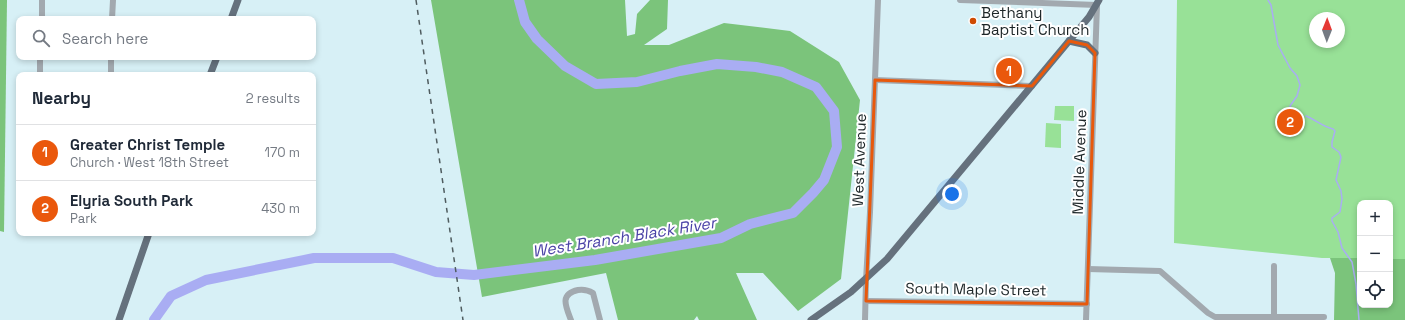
<!DOCTYPE html>
<meta charset="utf-8">
<style>
:root{--surface:#fff;--page:#f6f6f7;--text:#1f2937;--muted:#747a83;--line:#e0e1e3;--accent:#ea580c}
body{margin:0;font-family:"Space Grotesk",sans-serif;background:var(--page);color:var(--text)}
.controls{position:absolute;right:12px;bottom:12px;display:grid;overflow:hidden;border-radius:8px;box-shadow:0 2px 6px #0003}
.controls button{width:36px;height:36px;display:grid;place-items:center;padding:0;border:0;border-bottom:1px solid var(--line);background:var(--surface);color:var(--text);font:20px sans-serif}
.compass{position:absolute;left:1309px;top:12px;width:36px;height:36px;border-radius:50%;background:var(--surface);box-shadow:0 2px 6px #0003;rotate:1deg}
.you{position:absolute;left:952px;top:194px;width:14px;height:14px;margin:-10px;border:3px solid #fff;border-radius:50%;background:#1a73e8;box-shadow:0 0 0 6px #1a73e833}
.badge{display:grid;place-items:center;width:26px;height:26px;border-radius:50%;background:var(--accent);color:#fff;font-size:13px;font-weight:700}
.pin{position:absolute;translate:-50% -50%;border:2px solid #fff;box-shadow:0 1px 4px #0006}
.list{margin:0;padding:0;list-style:none}
h2{display:flex;justify-content:space-between;align-items:center;height:52px;margin:0;padding:0 16px;font-size:17px}
h2 small{font-size:13px;font-weight:400;color:var(--muted)}
.list li{display:grid;grid-template-columns:26px 1fr auto;gap:12px;align-items:center;box-sizing:border-box;height:56px;padding:0 16px;border-top:1px solid var(--line)}
.list b{display:block;font-size:15px;white-space:nowrap}
.list p{margin:0;font-size:13px;white-space:nowrap;color:var(--muted)}
.list em{font-size:13px;font-style:normal;color:var(--muted)}
.icon{flex:none;width:22px;height:22px;fill:none;stroke:currentColor;stroke-width:2;stroke-linecap:round;stroke-linejoin:round}
.map{position:relative;flex:none;width:1405px;height:320px;overflow:hidden}
.search{position:absolute;background:var(--surface);box-shadow:0 2px 6px #0003;left:16px;top:16px;width:300px;height:44px;display:flex;align-items:center;gap:10px;box-sizing:border-box;padding:0 14px;border-radius:8px;color:var(--muted);font-size:15px}
.panel{position:absolute;background:var(--surface);box-shadow:0 2px 6px #0003;left:16px;top:72px;width:300px;height:164px;border-radius:8px}
.map>svg:first-child{display:block}
.green{fill:#98e197;fill-rule:evenodd}
.forest{fill:#7bc47b}
.lines{fill:none;stroke-linecap:round;stroke-linejoin:round}
.stream{stroke:#a9adf3;stroke-width:1.5}
.river{stroke:#a9adf3;stroke-width:10}
.minor{stroke:#a2a9af;stroke-width:6}
.major{stroke:#65717d;stroke-width:7}
.rail{stroke:#4f5c5f;stroke-width:1.5;stroke-dasharray:5 5;stroke-linecap:butt}
.marked{fill:none;stroke:#e8590c;stroke-width:3;stroke-linejoin:round}
.poi-dot{fill:#cf4b02;stroke:#fff;stroke-width:1.5}
.labels{text-anchor:middle;dominant-baseline:central;stroke-width:4;stroke-linejoin:round;paint-order:stroke}
.poi-label{font-size:15px;fill:#1d2628;stroke:#fff;text-anchor:start}
.street-label{font-size:15px;fill:#1d2628;stroke:#fff}
.water-label{font-size:16px;font-style:italic;fill:#4b43a7;stroke:#fff}
</style>
<div class="map">
<svg width="1405" height="320" viewBox="0 0 1405 320">
<rect width="100%" height="100%" fill="#d7f0f6"/>
<g class="green">
<path d="M1177 0H1405V259H1390V203H1360V258H1322L1174 243ZM1315 18H1339V42H1315Z"/>
<polygon points="1055,106 1074,106 1074,121 1054,120"/>
<polygon points="1046,123 1061,124 1061,148 1045,147"/>
</g>
<g class="forest">
<polygon points="0,0 7,0 4,232 0,231"/>
<polygon points="431,0 625,0 627,36 635,34 637,14 650,0 668,0 667,29 644,45 669,45 724,23 790,31 839,62 860,100 841,279 798,311 763,273 736,273 757,320 699,320 697,316 694,320 618,320 606,273 482,297"/>
<polygon points="1330,258 1360,258 1360,305 1390,305 1390,259 1405,259 1405,320 1334,320 1335,273"/>
</g>
<g class="lines">
<g class="stream">
<polyline points="1268,0 1271,5 1278,45 1290,68 1297,76 1300,85 1297,96 1290,106 1293,111 1299,113"/>
<path d="M1306 116C1316 120 1323 127 1333 129L1335 131 1332 142V147L1339 152 1341 157 1336 180 1341 191 1342 199 1340 212 1332 218V221L1338 232 1342 248 1352 262 1356 284 1359 320"/>
</g>
<polyline class="river" points="154,320 171,296 206,280 314,258 393,258 436,272 474,275 595,260 721,238 750,224 793,213 813,193 824,180 837,147 834,111 816,87 782,72 756,67 717,64 680,71 637,82 596,84 565,66 537,39 525,22 519,0"/>
<g class="minor">
<polyline points="960,0 1097,5 1086,320"/>
<polyline points="42,19 42,0"/>
<polyline points="112,19 113,0"/>
<polyline points="40,75 40,57"/>
<polyline points="111,75 111,57"/>
<polyline points="875,80 1032,86"/>
<polyline points="1274,266 1274,318"/>
<polyline points="1088,269 1160,271 1208,313 1215,317 1324,317"/>
<polyline points="866,301 1087,304"/>
<path d="M571 320C566 307 559 294 578 290 584 289 588 290 593 293L600 320"/>
<polyline points="865,320 866,280 870,212 878,0"/>
</g>
<g class="major">
<polyline points="231,19 238,0"/>
<polyline points="1069,41 1087,45 1095,53"/>
<polyline points="210,75 217,57"/>
<polyline points="119,320 149,233"/>
<polyline points="811,320 851,292 887,259 1089,17 1099,0"/>
</g>
<polyline class="rail" points="416,0 463,320"/>
</g>
<path class="marked" d="M1069 41 1087 45 1095 53 1087 304 866 301 875 80 1032 86Z"/>
<circle class="poi-dot" cx="973" cy="21" r="4"/>
<g class="labels">
<g class="poi-label">
<text x="981" y="12">Bethany<tspan x="981" dy="17">Baptist Church</tspan></text>
</g>
<g class="street-label">
<text transform="translate(859 160) rotate(-88)">West Avenue</text>
<text transform="translate(1079 162) rotate(-88)">Middle Avenue</text>
<text transform="translate(976 289) rotate(1)">South Maple Street</text>
</g>
<g class="water-label">
<text transform="translate(624 237) rotate(-9)">West Branch Black River</text>
</g>
</g>
</svg>
<div class="controls">
<button>+</button>
<button>−</button>
<button><svg class="icon" aria-label="locate" viewBox="0 0 24 24"><circle cx="12" cy="12" r="6"/><path d="M12 2v4M12 18v4M2 12h4M18 12h4"/></svg></button>
</div>
<svg class="compass" viewBox="-18 -18 36 36"><path d="M0-13l5 13h-10z" fill="#e53935"/><path d="M0 13l5-13h-10z" fill="#747a83"/></svg>
<div class="you"></div>
<div class="pin badge" style="left:1009px;top:71px">1</div>
<div class="pin badge" style="left:1290px;top:122px">2</div>
<div class="search"><svg class="icon" aria-label="search" viewBox="0 0 24 24"><circle cx="10" cy="10" r="6"/><path d="M15 15l6 6"/></svg>Search here</div>
<section class="panel">
<h2>Nearby<small>2 results</small></h2>
<ul class="list">
<li><span class="badge">1</span><div><b>Greater Christ Temple</b><p>Church · West 18th Street</p></div><em>170 m</em></li>
<li><span class="badge">2</span><div><b>Elyria South Park</b><p>Park</p></div><em>430 m</em></li>
</ul>
</section>
</div>
